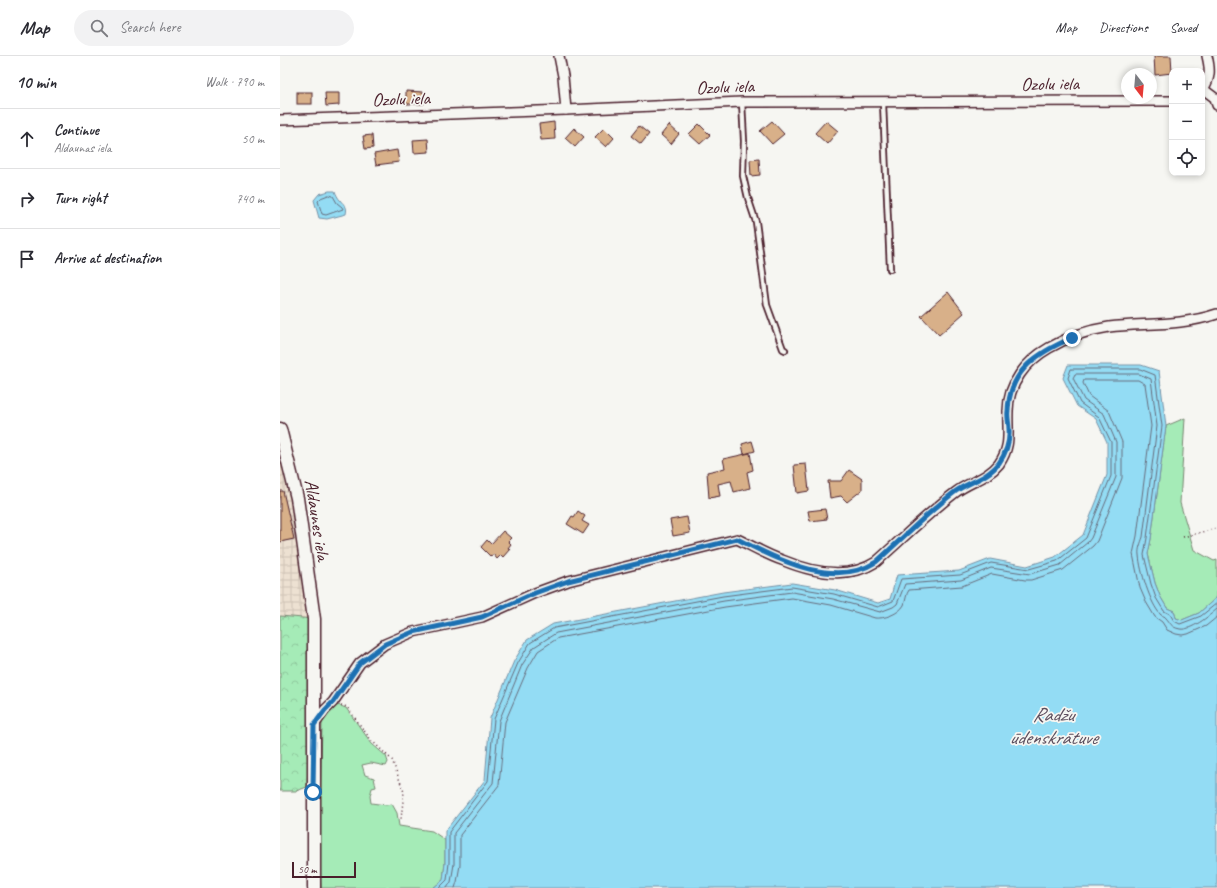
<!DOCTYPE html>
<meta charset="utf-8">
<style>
:root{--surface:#fff;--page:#f2f2f3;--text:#2b2b33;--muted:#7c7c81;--line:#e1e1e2}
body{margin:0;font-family:Caveat,sans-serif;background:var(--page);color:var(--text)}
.controls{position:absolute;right:12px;top:12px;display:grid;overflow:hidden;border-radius:8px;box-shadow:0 2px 6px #0003}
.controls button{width:36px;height:36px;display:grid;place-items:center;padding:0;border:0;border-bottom:1px solid var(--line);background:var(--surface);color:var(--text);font:20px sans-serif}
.compass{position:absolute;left:841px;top:12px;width:36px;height:36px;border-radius:50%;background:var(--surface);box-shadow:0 2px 6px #0003;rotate:164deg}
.scale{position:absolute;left:12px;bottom:10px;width:64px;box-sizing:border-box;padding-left:4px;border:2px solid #4a1f2b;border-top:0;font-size:11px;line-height:14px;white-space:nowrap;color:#4a1f2b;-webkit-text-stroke:3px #f6f6f2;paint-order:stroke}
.stop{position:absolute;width:12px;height:12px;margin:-9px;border:3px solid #1f6fb2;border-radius:50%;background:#fff}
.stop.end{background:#1f6fb2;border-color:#fff;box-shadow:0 1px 4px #0008}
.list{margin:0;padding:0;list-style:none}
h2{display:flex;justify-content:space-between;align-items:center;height:52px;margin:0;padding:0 16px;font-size:17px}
h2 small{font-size:13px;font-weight:400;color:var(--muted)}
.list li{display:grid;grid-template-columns:26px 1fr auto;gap:12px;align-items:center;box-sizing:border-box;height:60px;padding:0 16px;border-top:1px solid var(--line)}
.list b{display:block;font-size:15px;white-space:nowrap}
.list p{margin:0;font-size:13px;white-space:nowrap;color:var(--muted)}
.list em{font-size:13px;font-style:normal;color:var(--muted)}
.icon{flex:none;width:22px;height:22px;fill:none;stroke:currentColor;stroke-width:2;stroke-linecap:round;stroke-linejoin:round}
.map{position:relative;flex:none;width:937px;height:832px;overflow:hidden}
header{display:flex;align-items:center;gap:24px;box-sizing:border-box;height:56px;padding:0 20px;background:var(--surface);border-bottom:1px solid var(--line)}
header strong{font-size:19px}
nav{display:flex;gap:22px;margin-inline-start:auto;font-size:14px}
.search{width:280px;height:36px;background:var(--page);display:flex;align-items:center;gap:10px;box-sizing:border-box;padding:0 14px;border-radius:22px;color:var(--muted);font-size:15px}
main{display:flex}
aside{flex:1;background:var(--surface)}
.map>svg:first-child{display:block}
.industrial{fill:url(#industrial-grid)}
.grass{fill:#a5ebb7;stroke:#788571}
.forest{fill:url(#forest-crowns);stroke:#788571}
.water{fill:#93dcf4;stroke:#7690a4}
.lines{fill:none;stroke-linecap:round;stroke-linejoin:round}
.shore{stroke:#676b7b;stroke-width:1}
.building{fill:#d8b089;stroke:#4a1f2b}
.service-casing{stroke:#4a1f2b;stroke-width:8}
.minor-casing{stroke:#4a1f2b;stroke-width:12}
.tertiary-casing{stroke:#4a1f2b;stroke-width:15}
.path{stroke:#4a1f2b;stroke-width:1.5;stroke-dasharray:1 3;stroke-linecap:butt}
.service{stroke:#f6f6f2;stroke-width:4.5}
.minor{stroke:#f6f6f2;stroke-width:9}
.tertiary{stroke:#f6f6f2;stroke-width:12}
.route{stroke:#1f6fb2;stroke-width:5}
.labels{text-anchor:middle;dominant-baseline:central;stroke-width:3.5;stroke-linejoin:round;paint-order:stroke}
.street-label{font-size:19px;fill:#4a1f2b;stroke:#f6f6f2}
.water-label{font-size:20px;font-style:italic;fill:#5c4e5d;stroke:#f6f6f2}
</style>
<header>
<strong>Map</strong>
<div class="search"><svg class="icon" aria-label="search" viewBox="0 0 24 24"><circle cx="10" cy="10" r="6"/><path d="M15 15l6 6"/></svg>Search here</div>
<nav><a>Map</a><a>Directions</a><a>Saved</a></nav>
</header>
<main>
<aside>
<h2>10 min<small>Walk · 790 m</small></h2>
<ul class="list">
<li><svg class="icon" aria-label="ahead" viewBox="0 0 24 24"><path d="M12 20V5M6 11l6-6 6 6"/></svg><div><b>Continue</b><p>Aldaunas iela</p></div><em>50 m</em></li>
<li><svg class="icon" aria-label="right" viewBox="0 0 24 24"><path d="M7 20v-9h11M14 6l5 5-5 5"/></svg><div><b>Turn right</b></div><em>740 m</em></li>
<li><svg class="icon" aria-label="arrive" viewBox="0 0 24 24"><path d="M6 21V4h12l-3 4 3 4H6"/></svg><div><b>Arrive at destination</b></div></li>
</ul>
</aside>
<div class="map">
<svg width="937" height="832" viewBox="0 0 937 832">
<defs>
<pattern id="industrial-grid" width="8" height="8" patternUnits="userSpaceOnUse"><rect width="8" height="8" fill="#ede1d2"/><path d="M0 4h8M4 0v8" fill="none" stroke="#cdc1b4"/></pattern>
<pattern id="forest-crowns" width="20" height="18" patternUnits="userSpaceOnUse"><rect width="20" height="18" fill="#a5ebb7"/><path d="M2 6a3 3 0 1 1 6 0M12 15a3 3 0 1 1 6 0" fill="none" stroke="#90c99e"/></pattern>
</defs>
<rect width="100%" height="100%" fill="#f6f6f2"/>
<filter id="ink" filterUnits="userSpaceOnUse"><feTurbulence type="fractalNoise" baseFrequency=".025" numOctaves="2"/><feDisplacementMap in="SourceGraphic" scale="8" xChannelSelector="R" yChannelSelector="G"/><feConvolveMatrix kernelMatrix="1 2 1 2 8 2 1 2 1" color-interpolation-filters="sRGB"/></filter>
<g filter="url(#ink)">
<polygon class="industrial" points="0,373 34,563 0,560"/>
<g class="grass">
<polygon points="905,362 900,447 914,494 934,505 937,504 937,541 919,557 902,564 896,562 894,555 887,552 880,540 875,527 868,498 871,483 886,370"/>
<polygon points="55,648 66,652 92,688 106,700 108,706 106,710 91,707 82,709 85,719 94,722 96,731 92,732 90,740 91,747 106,749 112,748 117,757 119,770 152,775 165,784 165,807 163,824 153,832 41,832 39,798 42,668 44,660"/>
</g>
<polygon class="forest" points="0,560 34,563 27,731 16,735 0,735"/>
<g class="water">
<path d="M49 135H55C56 138 58 142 60 144 64 150 68 149 66 158L47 163 39 162 34 144 39 138Z"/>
<polygon points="788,309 861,309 879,315 886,370 871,483 868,498 875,527 880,540 887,552 894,555 896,562 902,564 919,557 937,541 937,832 153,832 163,824 165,807 165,775 205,724 210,662 234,605 247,584 273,568 443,536 512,527 555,534 598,547 610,543 617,519 679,515 710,503 747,510 775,501 803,479 827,419 827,386 816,363 797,350 783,322"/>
</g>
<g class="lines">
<g class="shore">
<polygon points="49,139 53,140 57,147 62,151 63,153 46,159 42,158 38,145 41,142"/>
<polyline points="159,832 167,824 169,807 169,776 208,725 214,663 238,607 250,587 274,572 443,540 512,531 554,538 598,551 613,545 621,523 680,519 711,507 749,513 777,505 806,482 831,420 831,386 819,361 800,347 788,322 791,313 860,313 875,319 882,370 867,482 864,499 871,528 876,542 884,555 890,558 894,565 900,568 921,560 937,547"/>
<path d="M167 832 171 826 174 808V777L213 727 219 665 242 609 254 591 276 577 444 545 512 536 553 543 600 556 613 551 617 548 625 528 681 524 711 512 750 518 780 509 808 486 811 482 836 421V386L824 358 804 344 793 322 795 318H859L871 323 877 370 863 481C861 487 858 493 859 499 860 514 870 548 881 559 883 560 885 560 886 562 891 567 890 571 900 573 911 575 929 560 937 553"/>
<path d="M175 832 177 826 180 809V779L219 729 225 666 248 612 258 595 278 582 445 551 512 542 551 549 595 562C604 563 619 558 624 549 626 544 626 538 629 534L682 530 712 518 745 524H751L783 514 813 490 817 485 842 422V386L829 355 809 340 803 327 804 324H858L865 328 871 370 857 480 853 498 860 532 866 546 875 561 882 566 887 574 896 578 902 579 908 578 926 570 937 561"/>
</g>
</g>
<g class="building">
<polygon points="874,0 891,0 892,17 875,19"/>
<polygon points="126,35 144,36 144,48 126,48"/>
<rect x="17" y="36" width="15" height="12"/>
<polygon points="45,37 59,37 59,49 46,50"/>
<polygon points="492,65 504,78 492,88 480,75"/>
<polygon points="546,65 558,75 547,88 535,77"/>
<polygon points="274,66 275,83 261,84 259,68"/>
<polygon points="419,68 430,79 420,88 409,78"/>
<polygon points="389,69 399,78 391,88 381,79"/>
<polygon points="359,70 369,78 361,88 351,80"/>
<polygon points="294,72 304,81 295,91 285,82"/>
<polygon points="324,72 334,82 326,91 315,81"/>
<polygon points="92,79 93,92 85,93 83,80"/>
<polygon points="148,83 149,96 134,97 133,84"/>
<polygon points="117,94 119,106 96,109 94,98"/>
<polygon points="479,103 480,119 471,120 470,104"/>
<polygon points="668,236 684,257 659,279 641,260"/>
<polygon points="472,385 475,395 464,398 462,388"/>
<polygon points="470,397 473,414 467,416 470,432 454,436 451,425 438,428 440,440 429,442 427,416 445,412 443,403"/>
<polygon points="526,408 529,435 517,437 514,409"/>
<polygon points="569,414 582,423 582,434 567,446 561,440 550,442 548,425 561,425"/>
<polygon points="0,435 3,435 14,483 0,486"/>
<polygon points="545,453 547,463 530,465 528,455"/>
<polygon points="298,455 305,460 302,465 309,469 303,478 287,468 292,460 294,461"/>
<polygon points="407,461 410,477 393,480 390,464"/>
<polygon points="223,475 231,482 228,485 231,488 228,492 230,493 223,501 221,499 217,503 213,498 211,501 201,491 207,484 211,488"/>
</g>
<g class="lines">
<g class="service-casing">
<g id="service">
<polyline points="462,46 464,85 463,120 468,142 476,166 487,249 503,293 505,294"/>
<polyline points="603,47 610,213"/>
</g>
</g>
<g class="minor-casing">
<g id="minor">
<polyline points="279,0 283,20 286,54"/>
<path d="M927 0C930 12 931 22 923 33L935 42 937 49"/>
<polyline points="0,64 286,54 462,46 892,45"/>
<path d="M34 669 45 654 53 646 80 607 105 588 133 576 202 561 255 537 288 525 457 483C472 490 487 499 502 504 531 516 568 524 596 506 622 483 648 457 676 436 689 426 708 422 719 408 732 389 727 376 728 355 728 328 746 305 769 292 786 282 809 274 829 271 866 267 901 270 937 258"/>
</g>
</g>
<g class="tertiary-casing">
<polyline id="tertiary" points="0,373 17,442 34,563 34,832"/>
</g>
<g class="path">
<polyline points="903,481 937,472"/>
<polyline points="61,649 67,651 91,684 112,704 124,736 121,763"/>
</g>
<use href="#service" class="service"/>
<use href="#minor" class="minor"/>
<use href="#tertiary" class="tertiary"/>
</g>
</g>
<g class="lines" filter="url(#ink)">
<path class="route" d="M33 736 34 669 45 654 53 646 80 607 105 588 133 576 202 561 255 537 288 525 457 483C472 490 486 498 502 504 531 516 568 524 596 506 622 483 648 456 676 435 689 426 708 422 719 407 726 397 730 385 729 373 729 367 727 361 728 355 729 314 759 296 792 282"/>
</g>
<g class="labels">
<g class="street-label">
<text transform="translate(770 28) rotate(-1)">Ozolu iela</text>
<text transform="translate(445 31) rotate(-2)">Ozolu iela</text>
<text transform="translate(121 43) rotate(-2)">Ozolu iela</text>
<text transform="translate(37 464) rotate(81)">Aldaunes iela</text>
</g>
<g class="water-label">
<text x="773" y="658">Radžu<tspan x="773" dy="23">ūdenskrātuve</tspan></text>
</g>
</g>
</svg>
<div class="controls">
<button>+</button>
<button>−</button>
<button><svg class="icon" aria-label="locate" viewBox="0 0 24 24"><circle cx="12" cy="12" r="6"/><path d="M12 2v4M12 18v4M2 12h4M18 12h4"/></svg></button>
</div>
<svg class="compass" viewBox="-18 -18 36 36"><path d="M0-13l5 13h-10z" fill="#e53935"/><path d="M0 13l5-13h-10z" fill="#7c7c81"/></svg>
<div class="scale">50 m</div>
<div class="stop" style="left:33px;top:736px"></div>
<div class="stop end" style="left:792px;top:282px"></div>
</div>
</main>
